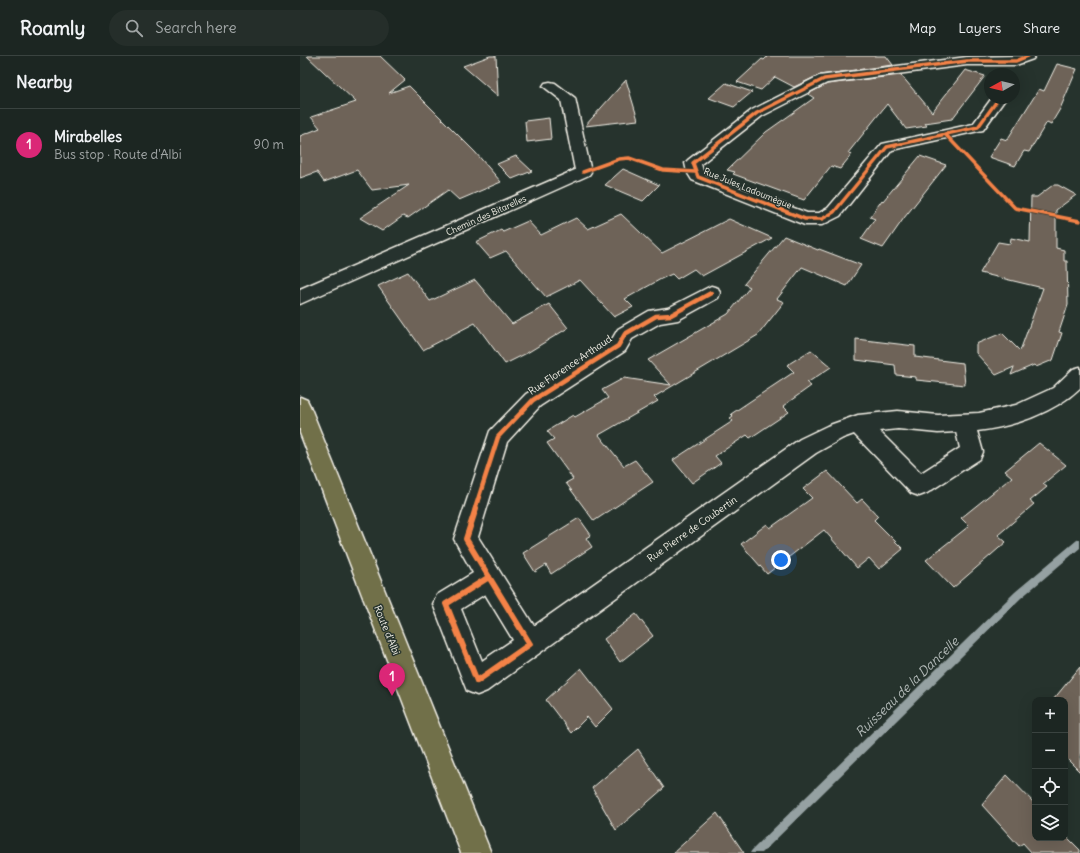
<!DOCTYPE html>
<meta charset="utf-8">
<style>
:root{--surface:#1c2622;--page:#252e2a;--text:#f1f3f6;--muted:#a0a5a5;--line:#3a4340;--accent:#db2777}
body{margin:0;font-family:Delius,sans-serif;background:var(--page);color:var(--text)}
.controls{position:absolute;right:12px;bottom:12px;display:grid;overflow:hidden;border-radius:8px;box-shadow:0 4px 16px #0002}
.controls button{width:36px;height:36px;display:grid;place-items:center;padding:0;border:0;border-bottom:1px solid var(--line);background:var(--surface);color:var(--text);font:20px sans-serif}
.compass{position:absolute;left:684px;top:12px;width:36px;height:36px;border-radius:50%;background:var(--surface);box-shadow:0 4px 16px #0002;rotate:262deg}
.you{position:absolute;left:481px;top:504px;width:14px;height:14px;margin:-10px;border:3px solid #fff;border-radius:50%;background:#1a73e8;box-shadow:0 0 0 6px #1a73e833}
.badge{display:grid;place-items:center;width:26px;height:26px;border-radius:50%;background:var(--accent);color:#fff;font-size:13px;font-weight:700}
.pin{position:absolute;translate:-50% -33px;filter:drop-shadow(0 1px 2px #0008)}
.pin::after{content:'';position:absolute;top:21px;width:14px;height:12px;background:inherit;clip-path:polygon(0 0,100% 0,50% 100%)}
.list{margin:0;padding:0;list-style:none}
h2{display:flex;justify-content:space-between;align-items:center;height:52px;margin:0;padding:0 16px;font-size:17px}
h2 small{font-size:13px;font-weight:400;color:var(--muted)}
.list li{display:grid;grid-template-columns:26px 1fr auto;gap:12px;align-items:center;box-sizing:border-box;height:72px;padding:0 16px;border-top:1px solid var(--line)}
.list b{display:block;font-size:15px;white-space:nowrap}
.list p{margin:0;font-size:13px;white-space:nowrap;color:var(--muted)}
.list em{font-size:13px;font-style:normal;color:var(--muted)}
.icon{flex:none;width:22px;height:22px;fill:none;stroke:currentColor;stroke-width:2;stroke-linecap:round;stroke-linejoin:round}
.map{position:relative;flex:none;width:780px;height:797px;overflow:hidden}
header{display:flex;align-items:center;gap:24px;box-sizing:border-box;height:56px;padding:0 20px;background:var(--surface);border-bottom:1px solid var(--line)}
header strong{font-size:19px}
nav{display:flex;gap:22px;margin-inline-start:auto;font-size:14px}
.search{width:280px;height:36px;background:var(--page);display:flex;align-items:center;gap:10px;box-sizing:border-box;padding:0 14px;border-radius:22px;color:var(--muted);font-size:15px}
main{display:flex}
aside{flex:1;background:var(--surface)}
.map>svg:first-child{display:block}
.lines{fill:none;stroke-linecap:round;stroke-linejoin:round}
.stream{fill:#95a1a2;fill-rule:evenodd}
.building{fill:#6e6359;stroke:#f4f1e8}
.street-casing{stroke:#f4f1e8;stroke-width:3}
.primary-casing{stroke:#f4f1e8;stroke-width:3}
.street{fill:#26332d;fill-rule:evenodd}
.primary{fill:#71704a;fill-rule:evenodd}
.cycleway-far2-casing{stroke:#26332d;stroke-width:5}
.cycleway-far1-casing{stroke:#26332d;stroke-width:7}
.cycleway-casing{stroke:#26332d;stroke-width:8}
.cycleway-far2{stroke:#f48246;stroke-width:3.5}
.cycleway-far1{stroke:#f48246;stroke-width:4.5}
.cycleway{stroke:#f48246;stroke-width:6}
.labels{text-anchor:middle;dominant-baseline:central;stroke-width:3;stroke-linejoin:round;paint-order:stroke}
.far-street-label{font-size:9px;fill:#f4f1e8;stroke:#26332d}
.street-label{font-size:10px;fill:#f4f1e8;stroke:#26332d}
.near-water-label{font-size:13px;font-style:italic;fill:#b4bbb9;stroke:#26332d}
</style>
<header>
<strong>Roamly</strong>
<div class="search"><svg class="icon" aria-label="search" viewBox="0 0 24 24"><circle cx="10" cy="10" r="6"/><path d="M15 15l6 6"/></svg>Search here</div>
<nav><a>Map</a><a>Layers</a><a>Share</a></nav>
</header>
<main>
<aside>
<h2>Nearby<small></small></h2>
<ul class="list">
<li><span class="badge">1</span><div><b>Mirabelles</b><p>Bus stop · Route d'Albi</p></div><em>90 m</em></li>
</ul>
</aside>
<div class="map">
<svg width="780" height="797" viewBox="0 0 780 797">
<rect width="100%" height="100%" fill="#26332d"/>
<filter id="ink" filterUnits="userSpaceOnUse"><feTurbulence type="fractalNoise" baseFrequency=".025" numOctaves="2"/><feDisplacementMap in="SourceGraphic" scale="8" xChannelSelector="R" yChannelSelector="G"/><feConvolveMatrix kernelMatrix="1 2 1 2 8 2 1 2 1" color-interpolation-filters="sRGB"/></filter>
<g filter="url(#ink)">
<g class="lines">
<polygon class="stream" points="780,483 780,492 721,542 462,797 450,797 452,794 715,536 777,484"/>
</g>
<g class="building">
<polygon points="7,0 80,0 105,24 89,37 109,30 175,96 201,126 159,144 148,134 108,162 103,160 82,175 60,162 109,129 72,134 57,114 24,126 17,116 0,122 0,80 20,72 11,61 56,46"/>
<polygon points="190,0 196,0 198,40 163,10"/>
<polygon points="468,0 586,0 593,9 519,19 494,31 475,21 461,34 437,26 462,3 464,4"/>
<polygon points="757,8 777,13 760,53 751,68 747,66 729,96 724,95 715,110 689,101 701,82 707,84 739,33 744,35"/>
<polygon points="665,14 685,20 652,63 625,67 627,70 606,73 587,48 548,97 552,98 540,113 531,110 504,144 433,118 435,116 427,114 466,76 514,42 508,38 527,28 601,19 632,56"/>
<polygon points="326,24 338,64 285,70"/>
<polygon points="426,27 452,36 434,51 409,42"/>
<polygon points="249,62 251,83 227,86 225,65"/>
<polygon points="216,100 232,115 212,123 197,108"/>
<polygon points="620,100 646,109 604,162 583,192 561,183 575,163 570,161 582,144 583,145"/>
<polygon points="323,113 359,129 343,145 305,129"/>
<polygon points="753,129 758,129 776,139 756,154 756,192 764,194 764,205 767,205 768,249 759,276 762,277 753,304 736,311 734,309 711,319 714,311 696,319 676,297 676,288 702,277 720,295 743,232 680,217 698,186 710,188 711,182 730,186 731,141 737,141"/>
<polygon points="321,158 362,197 429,163 472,182 402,220 394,213 377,223 372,218 361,223 325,243 333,251 314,261 280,224 246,241 206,195 190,202 176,186 201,174 203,176 228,165 241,179 276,162 288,173"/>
<polygon points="484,180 518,194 519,193 561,209 547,230 502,211 477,243 484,246 458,279 354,341 358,345 299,379 324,410 335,404 353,426 294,465 266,427 273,423 247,387 254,383 247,375 273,359 275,361 308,342 302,334 324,322 371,329 348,304 428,258 450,231 444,228"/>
<polygon points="108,216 130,245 175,224 212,268 249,248 268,272 227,297 205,308 175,267 123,294 78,230"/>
<polygon points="556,283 615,290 615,301 663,307 665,329 616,324 616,321 596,319 595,309 556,304"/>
<polygon points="511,294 531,311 507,327 511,330 483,350 489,356 450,382 447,379 415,400 421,407 392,427 373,404 433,365 430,362 433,360 431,358 494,316 487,309"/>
<polygon points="739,387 766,409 743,428 747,431 730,445 734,448 698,479 706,486 653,532 626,504 669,470 661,462 712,421 705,415"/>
<polygon points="527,415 557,447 562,443 578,460 574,464 603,493 579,513 569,502 557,512 524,474 467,518 441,488 467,468 470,472 512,442 503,433"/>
<polygon points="279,462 291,479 286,482 292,491 251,518 246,509 235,516 223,497"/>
<polygon points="336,558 353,580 320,606 304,583"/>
<polygon points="780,611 780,716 765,701 765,644 753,644"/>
<polygon points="281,612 313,653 295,671 287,661 271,677 246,644"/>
<polygon points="338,693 364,732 316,774 292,732"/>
<polygon points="707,719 735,748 735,782 765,782 765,779 780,794 780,797 732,797 723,787 719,790 682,749"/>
<polygon points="417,757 444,797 373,797"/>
</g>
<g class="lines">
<g class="street-casing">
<g id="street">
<polygon points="717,0 735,0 733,3 716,9 667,9 527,27 462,60 401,108 404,118 507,157 519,157 528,152 582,88 673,68 692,42 706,42 683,74 592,94 540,160 522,169 505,169 392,124 387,116 385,107 388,104 452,54 519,20 667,1"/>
<polygon points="250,26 255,27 275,42 291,116 289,119 0,248 0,233 275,114 261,44 243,30 245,27"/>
<path d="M411 230 418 232 420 237 418 242 378 264 360 267 332 283 325 295 240 350 207 386 178 481 234 570 500 383 527 370 558 359 598 355 638 359 679 357 716 349 753 332 773 313 780 311V332C754 357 713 371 677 375L683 396 680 403 627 437 619 440 611 437 554 378 543 382 516 397 187 635 177 639 167 635 133 548 137 539 173 517 154 483 190 375 226 338 311 285 318 273 349 255 368 252ZM598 373 638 377 656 376 660 392 621 417 579 375ZM185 538 213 584 182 605 161 553Z"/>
</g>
</g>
<g class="primary-casing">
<polygon id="primary" points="0,341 7,344 10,350 191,797 161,797 0,377"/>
</g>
<use href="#street" class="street"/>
<use href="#primary" class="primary"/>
<g class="cycleway-far2-casing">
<g id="cycleway-far2">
<polyline points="699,42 678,71 587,91 534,156 522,163 505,163 398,121 393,107 457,57 524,23 667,5 716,5 728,0"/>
<polyline points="645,78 715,152 780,165"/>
<polyline points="283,116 319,103 329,102 363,114 395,116"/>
</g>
</g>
<g class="cycleway-far1-casing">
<polyline id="cycleway-far1" points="175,453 198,381 233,344 318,290 325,278 356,260 371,259 411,237"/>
</g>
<g class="cycleway-casing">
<g id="cycleway">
<polyline points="176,452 166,483 189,521"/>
<polygon points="189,521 230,588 177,625 146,548"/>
</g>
</g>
<use href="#cycleway-far2" class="cycleway-far2"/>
<use href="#cycleway-far1" class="cycleway-far1"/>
<use href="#cycleway" class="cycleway"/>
</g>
</g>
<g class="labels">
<g class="far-street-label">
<text transform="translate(448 132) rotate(22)">Rue Jules Ladoumègue</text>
<text transform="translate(186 159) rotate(-24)">Chemin des Bitarelles</text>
</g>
<g class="street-label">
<text transform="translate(270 309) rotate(-34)">Rue Florence Arthaud</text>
<text transform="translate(392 473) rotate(-35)">Rue Pierre de Coubertin</text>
<text transform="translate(87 574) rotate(68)">Route d'Albi</text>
</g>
<g class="near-water-label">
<text transform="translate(607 631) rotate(-44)">Ruisseau de la Dancelle</text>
</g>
</g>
</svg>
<div class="controls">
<button>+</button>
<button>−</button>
<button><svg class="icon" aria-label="locate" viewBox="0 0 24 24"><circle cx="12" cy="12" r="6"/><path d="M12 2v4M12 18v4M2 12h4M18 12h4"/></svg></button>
<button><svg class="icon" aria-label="layers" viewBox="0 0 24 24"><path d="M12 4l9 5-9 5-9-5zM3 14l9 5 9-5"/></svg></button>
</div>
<svg class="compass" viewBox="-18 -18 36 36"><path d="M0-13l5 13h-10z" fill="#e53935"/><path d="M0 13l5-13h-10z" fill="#a0a5a5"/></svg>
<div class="you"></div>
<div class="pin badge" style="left:92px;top:640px">1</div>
</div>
</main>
